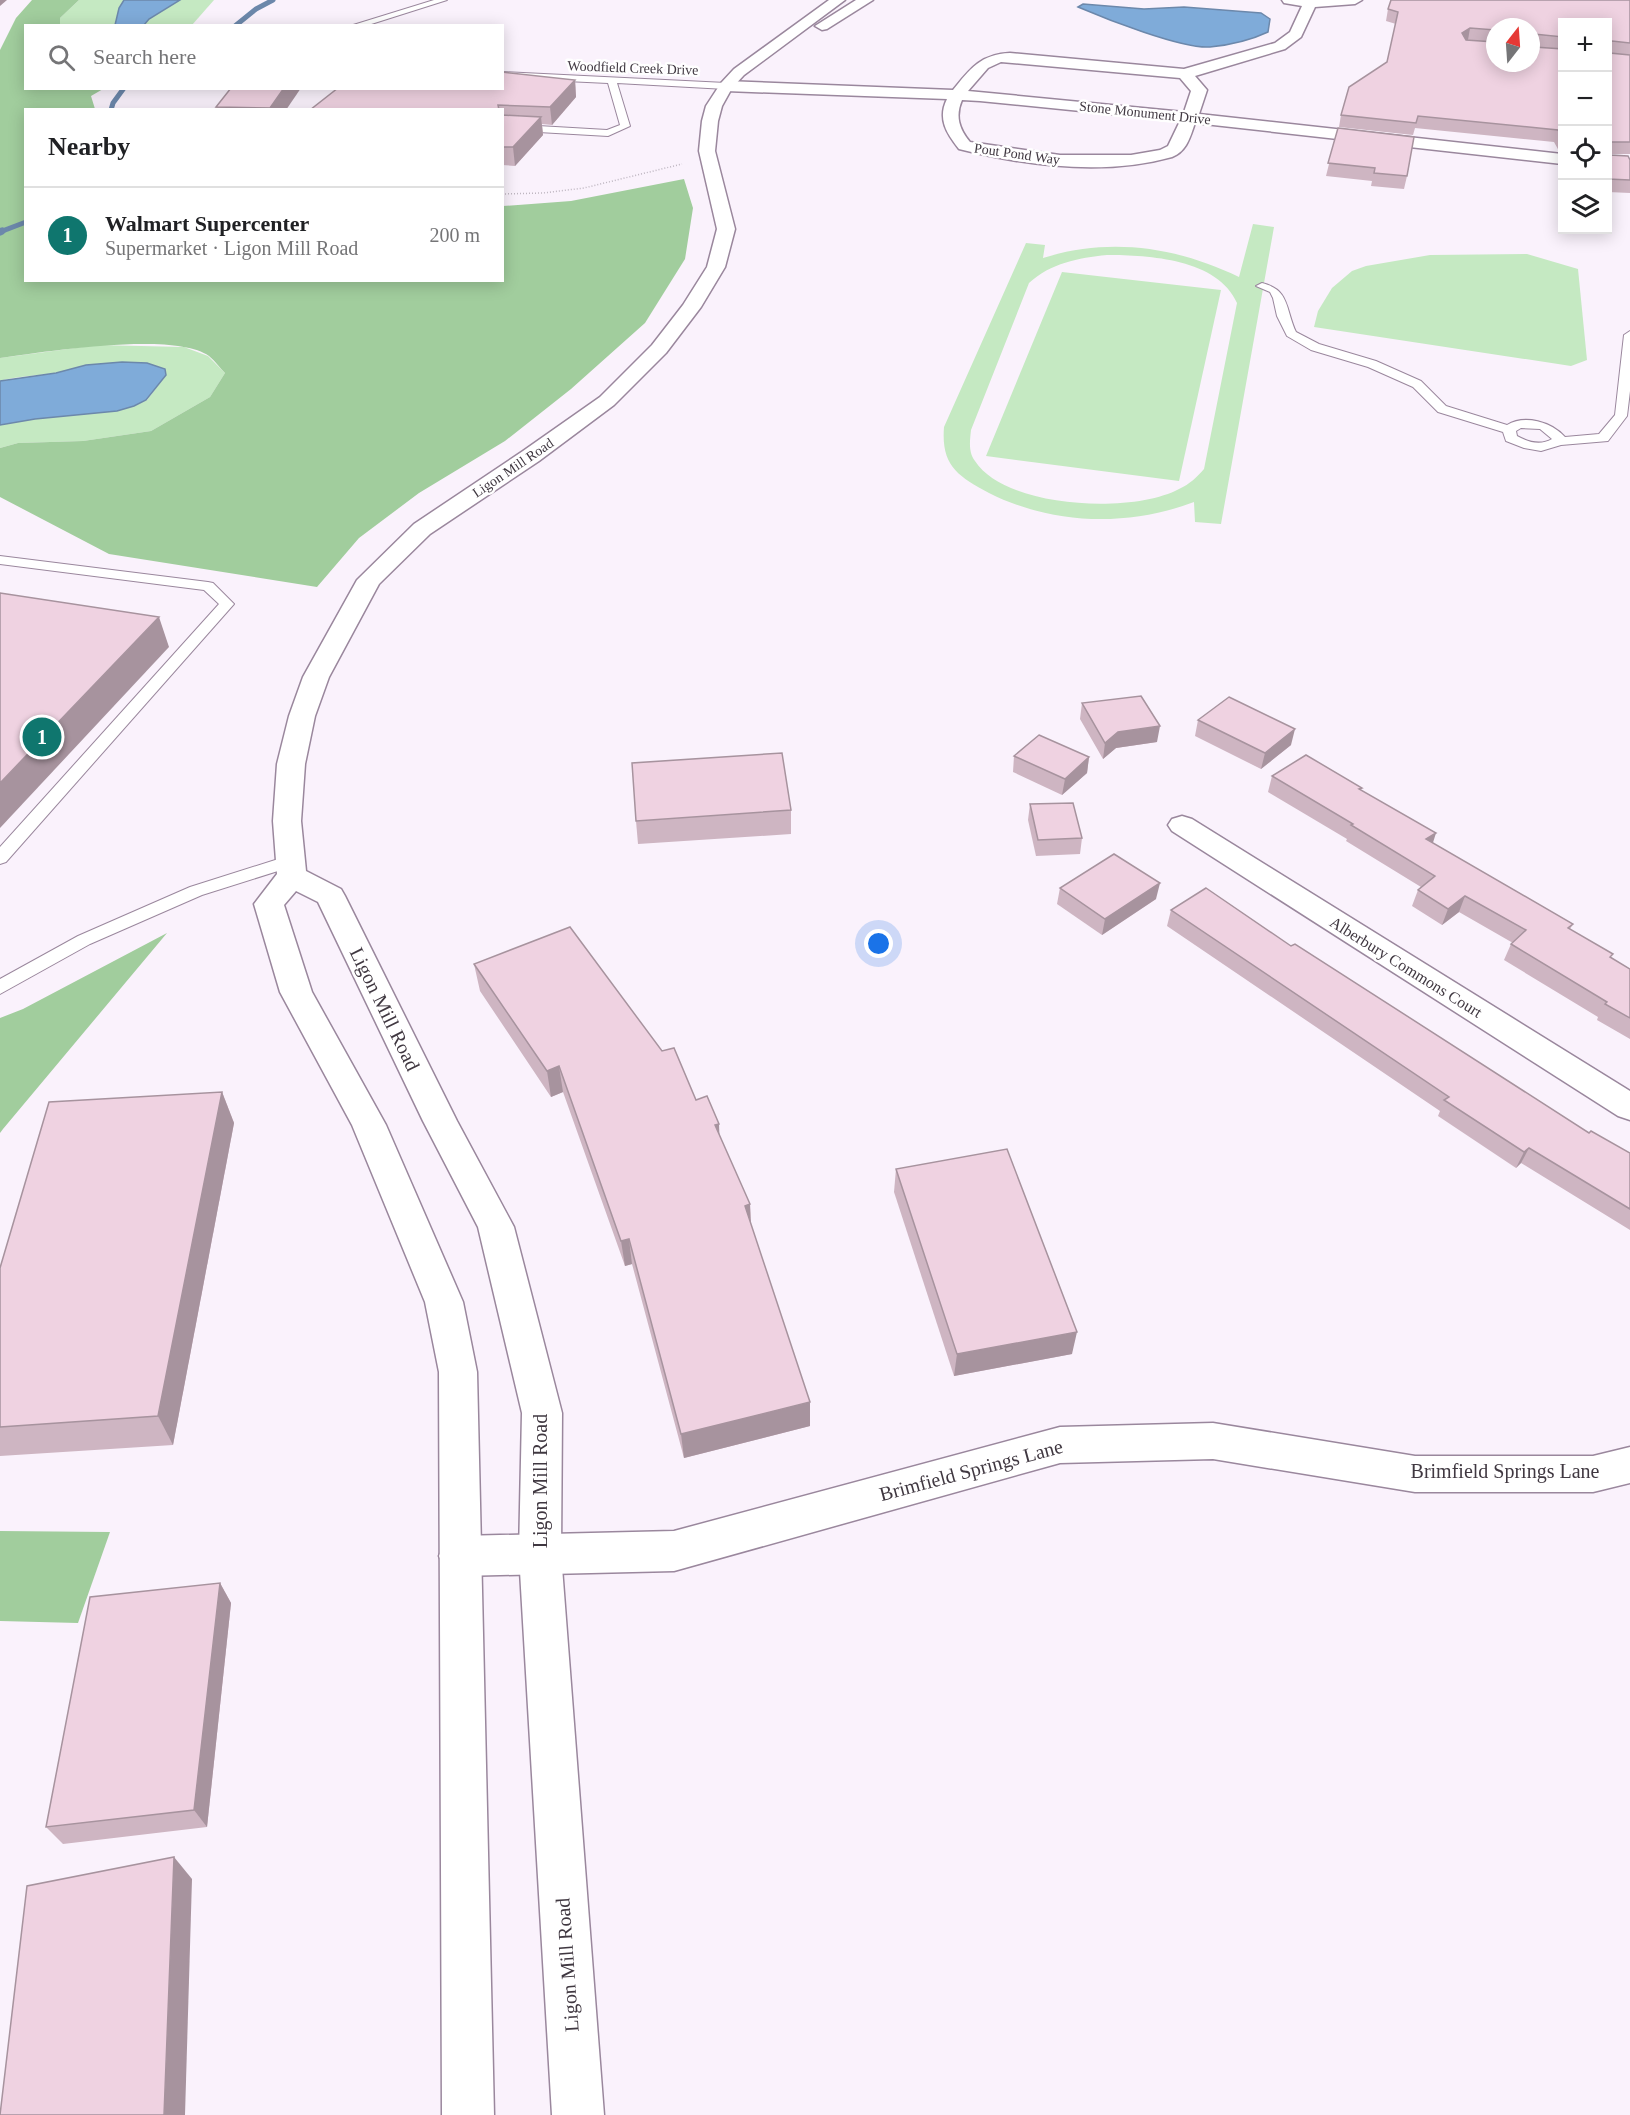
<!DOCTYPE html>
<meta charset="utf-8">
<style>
:root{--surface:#fff;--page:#f2f2f2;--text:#202124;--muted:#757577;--line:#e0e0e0;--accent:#0f766e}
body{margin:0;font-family:"Times New Roman",serif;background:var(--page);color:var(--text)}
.controls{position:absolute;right:18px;top:18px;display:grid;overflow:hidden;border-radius:0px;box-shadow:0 3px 15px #0003}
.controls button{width:54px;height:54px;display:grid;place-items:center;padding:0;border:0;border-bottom:2px solid var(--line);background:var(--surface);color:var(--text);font:30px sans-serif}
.compass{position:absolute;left:1486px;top:18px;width:54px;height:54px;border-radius:50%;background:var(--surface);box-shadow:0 3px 15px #0003;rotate:17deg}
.you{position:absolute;left:879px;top:944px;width:21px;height:21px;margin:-15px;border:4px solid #fff;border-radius:50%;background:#1a73e8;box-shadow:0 0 0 9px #1a73e833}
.badge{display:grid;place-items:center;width:39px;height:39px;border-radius:50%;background:var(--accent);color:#fff;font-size:20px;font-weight:700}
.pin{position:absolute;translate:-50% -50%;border:3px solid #fff;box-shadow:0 2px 6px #0006}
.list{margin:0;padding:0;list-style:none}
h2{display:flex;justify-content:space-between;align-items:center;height:78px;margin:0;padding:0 24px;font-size:26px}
h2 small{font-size:20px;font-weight:400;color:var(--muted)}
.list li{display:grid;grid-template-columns:39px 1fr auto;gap:18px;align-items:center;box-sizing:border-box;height:96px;padding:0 24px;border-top:2px solid var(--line)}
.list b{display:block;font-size:22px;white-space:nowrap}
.list p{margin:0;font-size:20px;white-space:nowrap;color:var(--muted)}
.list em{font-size:20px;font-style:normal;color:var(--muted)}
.icon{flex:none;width:33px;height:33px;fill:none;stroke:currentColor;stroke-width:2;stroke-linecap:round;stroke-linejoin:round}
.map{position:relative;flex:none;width:1630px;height:2115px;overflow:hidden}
.search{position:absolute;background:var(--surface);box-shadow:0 3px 15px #0003;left:24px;top:24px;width:480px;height:66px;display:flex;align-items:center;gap:15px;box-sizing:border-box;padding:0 21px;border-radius:0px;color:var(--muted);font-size:22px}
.panel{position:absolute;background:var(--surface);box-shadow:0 3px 15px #0003;left:24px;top:108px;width:480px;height:174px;border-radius:0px}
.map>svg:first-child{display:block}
.green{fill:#c5e9c2;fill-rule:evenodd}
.forest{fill:#a1cd9d}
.water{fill:#7fabd9;stroke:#6c88ab;stroke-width:1.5}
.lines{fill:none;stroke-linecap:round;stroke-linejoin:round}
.stream-far1{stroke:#6c88ab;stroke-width:5}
.stream{stroke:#6c88ab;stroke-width:7}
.service-casing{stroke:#9a879d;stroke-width:2}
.minor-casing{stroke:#9a879d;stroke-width:3}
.secondary-casing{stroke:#9a879d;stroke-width:3}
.path{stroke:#beb6c0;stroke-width:1.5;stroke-dasharray:1 2;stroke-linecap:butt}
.service{fill:#fff;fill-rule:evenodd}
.minor{fill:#fff;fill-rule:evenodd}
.secondary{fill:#fff;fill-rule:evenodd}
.wall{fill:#ceb5c2;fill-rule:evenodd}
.shaded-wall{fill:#a7939e}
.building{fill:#efd2e1;stroke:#a7939e;stroke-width:1.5;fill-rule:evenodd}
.labels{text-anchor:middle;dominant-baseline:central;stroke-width:5;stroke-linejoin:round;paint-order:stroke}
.far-street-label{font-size:14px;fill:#403841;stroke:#fff}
.street-label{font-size:16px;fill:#403841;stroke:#fff}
.near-street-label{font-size:20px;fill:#403841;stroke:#fff}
</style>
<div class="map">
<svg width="1630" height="2115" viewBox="0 0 1630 2115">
<rect width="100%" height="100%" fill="#faf2fc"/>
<g class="green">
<polygon points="79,0 124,0 119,8 115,25 60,26 60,18"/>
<polygon points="180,0 214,0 192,25 144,26 149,19"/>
<path d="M1253 224 1274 227 1221 524 1195 522 1194 502C1129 527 1052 525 989 493 957 476 941 465 944 427L1026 243 1045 245 1043 258C1110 237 1177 247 1239 277ZM1107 255C1149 255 1218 259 1237 303L1204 469C1197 477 1190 484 1179 489 1133 514 1006 509 975 461 968 452 970 440 971 430L1029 283C1051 263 1078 258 1107 255Z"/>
<polygon points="1527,254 1578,269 1587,360 1571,366 1314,327 1318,311 1332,288 1352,271 1366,266 1430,255"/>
<polygon points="1062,272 1221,290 1179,481 986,456"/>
<path d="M98 345 184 347 208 356 225 373 210 397 151 431 83 441 18 443 0 448V425L147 400 166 375 165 369C127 356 93 366 55 373 37 376 18 376 0 381V358Z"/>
</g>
<g class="forest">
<path d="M32 0H79L60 18V25L26 26V88L103 89 91 96 95 109 26 110V280H502L503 206 571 201 684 179 693 208 685 259 645 323 571 389 505 441 419 493 359 538 317 587 109 554 0 497V448L18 443 83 441 151 431 210 397 225 373C220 368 215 361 209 356 174 331 44 352 0 358V50L16 18Z"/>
<polygon points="167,933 3,1129 0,1133 0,1018 23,1009"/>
<polygon points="0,1531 110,1532 78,1623 0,1621"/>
</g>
<g class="water">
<polygon points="124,0 180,0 149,19 144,25 115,25 119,8"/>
<path d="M1083 4 1144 9 1184 7 1261 13 1270 19 1268 32C1251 40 1230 45 1210 47 1182 49 1106 19 1078 7Z"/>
<polygon points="122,362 147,363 165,369 166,375 146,400 134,406 117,411 35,419 0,425 0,381 56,373 86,365"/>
</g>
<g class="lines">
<g class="stream-far1">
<polyline points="235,26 256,9 273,0"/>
<polyline points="111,110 113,103 124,88"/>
<polyline points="0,232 26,222"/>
</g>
<polyline class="stream" points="0,232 2,231"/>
<g class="service-casing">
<g id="service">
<polygon points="434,0 447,0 365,26 350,26"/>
<polygon points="502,72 726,83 731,86 726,89 617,83 630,126 608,136 502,130 502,124 607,130 620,125 608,83 502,78"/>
<path d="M1262 283C1290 290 1285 308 1296 332L1319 344 1376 361 1421 381 1446 406 1507 425C1525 414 1552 422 1565 437L1599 434 1615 415 1624 335 1630 331V391L1627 416 1608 441 1561 445 1541 451 1524 448 1506 441 1503 432 1438 412 1413 387 1368 367 1311 350 1287 336 1277 316 1273 298 1270 292 1256 286ZM1521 428 1540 429 1552 439C1540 446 1528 442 1517 436L1516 431Z"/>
<polygon points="0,556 208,582 213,583 234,604 6,862 0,864 0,847 219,604 204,590 0,564"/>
<polygon points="291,855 297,857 300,861 297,865 202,895 90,944 0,994 0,979 78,936 190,887"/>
</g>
</g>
<g class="minor-casing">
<g id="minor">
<path d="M1282 0H1362L1355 4 1315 7 1301 37 1285 49 1195 76 1207 90 1199 114 1562 154V164L1195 123C1190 137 1187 151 1172 157 1104 176 1027 166 959 149 947 134 937 119 947 99L726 91 718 86 726 81 953 90C970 69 981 54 1010 53L1184 69 1275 43 1290 32 1302 6 1284 3ZM1001 62 1180 78 1191 91 1184 112 968 91 988 68ZM962 100 980 101 1180 121 1168 146 1160 150 1131 155H1060L970 142C959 129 955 116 962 100Z"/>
<polygon points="1182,816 1192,819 1630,1091 1630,1120 1618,1116 1172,831 1168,825 1172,819"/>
<polygon points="1213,1423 1415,1456 1593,1456 1630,1447 1630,1483 1593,1492 1415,1492 1213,1459 1060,1463 674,1571 460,1576 445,1570 439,1556 445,1542 460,1536 674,1531 1060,1427"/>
</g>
</g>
<g class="secondary-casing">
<g id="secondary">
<polygon points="829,0 845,0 744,75 732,88 722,106 718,121 715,151 735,229 725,267 701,307 666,353 614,405 539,461 430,534 379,584 329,677 315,716 305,764 301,821 306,871 341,889 345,896 457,1121 514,1227 562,1413 561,1554 604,2115 552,2115 519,1554 522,1413 478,1227 423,1121 318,902 296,891 284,905 312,992 386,1125 463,1302 477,1372 494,2115 442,2115 439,1372 425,1302 352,1125 280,992 254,904 277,874 273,821 277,764 289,716 303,677 357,580 414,524 523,451 600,397 652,345 683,305 707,267 717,229 699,151 702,121 706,106 721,83 734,69"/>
<polygon points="856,0 873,0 827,29 822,30 815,26"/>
</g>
</g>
<polyline class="path" points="502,194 543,193 584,188 682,164"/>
<use href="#service" class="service"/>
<use href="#minor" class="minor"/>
<use href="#secondary" class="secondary"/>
</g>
<g class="wall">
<path d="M1630 0V154H1610L1630 160V193L1608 192V22H1563V152L1559 151 1554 142 1415 128 1413 135 1339 127 1341 115 1387 62 1396 24 1386 21 1388 9ZM1495 27 1531 63H1495Z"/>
<polygon points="575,80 576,97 552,125 542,124 543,135 515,166 502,165 502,110 310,110"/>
<polygon points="231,88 286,110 217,110 216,107"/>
<polygon points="1338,128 1407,176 1404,189 1371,186 1372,181 1326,176"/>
<polygon points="1082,703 1157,742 1116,748 1103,759 1080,719"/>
<polygon points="1198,720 1291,745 1261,769 1195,736"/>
<polygon points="1014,756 1089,757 1087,773 1062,795 1013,772"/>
<polygon points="1272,776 1361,790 1432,843 1573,924 1570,929 1611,958 1630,969 1630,1039 1597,1020 1598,1017 1504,960 1511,944 1513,943 1459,912 1442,925 1412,906 1418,890 1421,887 1346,841 1347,839 1268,792"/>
<polygon points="1030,804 1082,838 1080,854 1036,856 1028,820"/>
<polygon points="791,810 791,834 638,844 636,821"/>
<polygon points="1060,888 1156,899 1102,935 1057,904"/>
<polygon points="1171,910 1291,946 1589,1133 1630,1153 1630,1230 1521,1163 1516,1168 1438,1116 1440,1111 1167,926"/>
<polygon points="474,964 696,1100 750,1204 751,1225 810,1426 684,1458 632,1264 625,1266 563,1092 551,1097 480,991"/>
<polygon points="222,1092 234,1123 173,1445 0,1456 0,1268"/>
<polygon points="896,1169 1072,1354 954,1376 894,1192"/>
<polygon points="220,1583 231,1603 207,1827 63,1844 46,1827"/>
</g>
<g class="shaded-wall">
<polygon points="0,0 7,0 0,6"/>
<polygon points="1470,28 1468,40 1459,45 1462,33"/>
<polygon points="575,80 576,97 552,125 550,107"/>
<polygon points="284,88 301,88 286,110 270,110 270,108"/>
<polygon points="541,117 543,135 515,166 513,147"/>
<polygon points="159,617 169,647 0,828 0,783"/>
<polygon points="1160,726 1157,742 1116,748 1103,759 1105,743 1118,732"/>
<polygon points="1295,729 1291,745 1261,769 1265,753"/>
<polygon points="1089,757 1087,773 1062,795 1065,779"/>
<polygon points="1436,833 1431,849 1426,839"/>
<polygon points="1160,883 1156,899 1102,935 1105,919"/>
<polygon points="1465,896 1459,912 1442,925 1448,909"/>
<polygon points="559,1066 563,1092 551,1097 547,1071"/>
<polygon points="222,1092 234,1123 173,1445 158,1416"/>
<polygon points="719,1124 720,1150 715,1125"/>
<polygon points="1529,1148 1521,1163 1516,1168 1524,1152"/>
<polygon points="750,1204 751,1230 745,1206"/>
<polygon points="629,1239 632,1264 625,1266 621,1241"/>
<polygon points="1077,1332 1072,1354 954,1376 957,1354"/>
<polygon points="810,1402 810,1426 684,1458 681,1434"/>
<polygon points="220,1583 231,1603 207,1827 194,1810"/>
<polygon points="174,1857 192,1879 185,2115 164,2115"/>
</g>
<g class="building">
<path d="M1391 0H1630V43L1612 41 1609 43 1610 53 1630 55V142H1610V155L1628 156 1630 160V180L1608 179V22H1563V37L1534 34 1532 36 1534 47 1563 49V139L1558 130 1418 116 1416 123 1341 115 1349 87 1387 62 1398 12 1388 9ZM1495 27H1531V63H1495V42L1466 40 1462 33 1470 28 1495 30Z"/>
<polygon points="502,72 575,80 550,107 498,105 499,110 310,110 338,88 502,88"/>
<polygon points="231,88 284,88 270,108 216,107"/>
<polygon points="502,115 541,117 513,147 502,147"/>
<polygon points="1338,128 1414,137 1407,176 1374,173 1375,168 1328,163"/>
<polygon points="0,593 159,617 0,783"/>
<polygon points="1141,696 1160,726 1118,732 1105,743 1082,703"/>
<polygon points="1229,697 1295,729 1265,753 1198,720"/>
<polygon points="1039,735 1089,757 1065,779 1014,756"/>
<polygon points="782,753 791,810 636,821 632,763"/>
<polygon points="1306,755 1362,788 1359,789 1436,833 1426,839 1573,924 1568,928 1613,954 1610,957 1630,969 1630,1018 1605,1004 1607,1002 1511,944 1526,930 1465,896 1448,909 1418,890 1435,876 1351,825 1353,824 1272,776"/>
<polygon points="1073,803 1082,838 1038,840 1030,804"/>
<polygon points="1114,854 1160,883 1105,919 1060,888"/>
<polygon points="1206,888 1291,946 1295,944 1589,1133 1591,1131 1630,1153 1630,1209 1529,1148 1524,1152 1444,1100 1449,1097 1171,910"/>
<polygon points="570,927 662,1051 674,1048 696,1100 707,1096 719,1124 715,1125 750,1204 745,1206 810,1402 681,1434 629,1239 621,1241 559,1066 547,1071 474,964"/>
<polygon points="222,1092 158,1416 0,1427 0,1268 49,1102"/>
<polygon points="1007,1149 1077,1332 957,1354 896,1169"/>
<polygon points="220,1583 194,1810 46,1827 90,1597"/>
<polygon points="174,1857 164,2115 0,2115 27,1886"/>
</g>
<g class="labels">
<g class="far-street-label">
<text transform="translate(633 68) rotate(2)">Woodfield Creek Drive</text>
<text transform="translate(1145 113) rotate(6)">Stone Monument Drive</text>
<text transform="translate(1017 154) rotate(8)">Pout Pond Way</text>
<text transform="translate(513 468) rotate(-34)">Ligon Mill Road</text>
</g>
<g class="street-label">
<text transform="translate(1406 967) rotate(32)">Alberbury Commons Court</text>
</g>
<g class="near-street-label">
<text transform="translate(385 1009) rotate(64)">Ligon Mill Road</text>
<text transform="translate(971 1470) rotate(-15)">Brimfield Springs Lane</text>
<text x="1505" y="1471">Brimfield Springs Lane</text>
<text transform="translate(540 1481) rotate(-90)">Ligon Mill Road</text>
<text transform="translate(567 1965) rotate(-94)">Ligon Mill Road</text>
</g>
</g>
</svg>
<div class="controls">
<button>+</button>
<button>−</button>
<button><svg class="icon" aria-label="locate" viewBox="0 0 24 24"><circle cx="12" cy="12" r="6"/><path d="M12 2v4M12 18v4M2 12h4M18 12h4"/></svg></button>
<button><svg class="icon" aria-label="layers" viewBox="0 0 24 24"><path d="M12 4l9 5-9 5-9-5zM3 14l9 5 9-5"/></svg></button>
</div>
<svg class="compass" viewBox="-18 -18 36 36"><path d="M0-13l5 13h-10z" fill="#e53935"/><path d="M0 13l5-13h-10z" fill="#757577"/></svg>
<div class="you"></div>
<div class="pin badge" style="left:42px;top:737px">1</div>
<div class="search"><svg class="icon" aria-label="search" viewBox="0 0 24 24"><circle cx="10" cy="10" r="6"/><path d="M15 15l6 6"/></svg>Search here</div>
<section class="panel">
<h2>Nearby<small></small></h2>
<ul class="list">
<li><span class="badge">1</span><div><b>Walmart Supercenter</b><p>Supermarket · Ligon Mill Road</p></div><em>200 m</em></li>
</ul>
</section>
</div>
